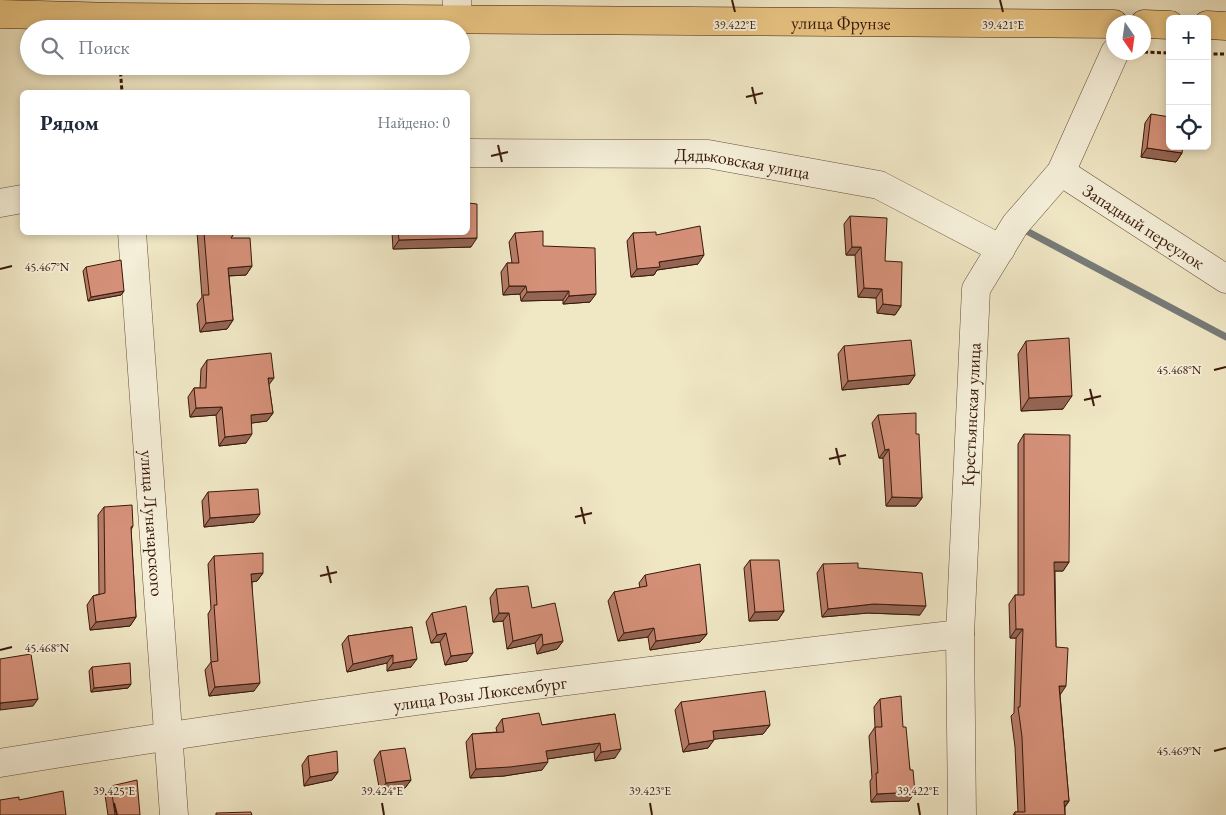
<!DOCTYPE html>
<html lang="ru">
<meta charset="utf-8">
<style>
:root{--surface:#fff;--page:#f6f6f7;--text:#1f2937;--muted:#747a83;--line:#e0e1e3}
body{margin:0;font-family:"EB Garamond",serif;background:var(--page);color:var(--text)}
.controls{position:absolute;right:15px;top:15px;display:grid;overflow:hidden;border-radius:8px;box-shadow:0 2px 8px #0003}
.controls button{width:45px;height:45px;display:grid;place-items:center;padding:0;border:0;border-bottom:1px solid var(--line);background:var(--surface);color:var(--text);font:25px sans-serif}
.compass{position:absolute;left:1106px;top:15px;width:45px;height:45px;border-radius:50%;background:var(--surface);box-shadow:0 2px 8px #0003;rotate:167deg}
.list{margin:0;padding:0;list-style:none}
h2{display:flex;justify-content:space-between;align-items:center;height:65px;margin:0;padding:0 20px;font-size:21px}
h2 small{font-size:16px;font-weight:400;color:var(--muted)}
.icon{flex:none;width:28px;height:28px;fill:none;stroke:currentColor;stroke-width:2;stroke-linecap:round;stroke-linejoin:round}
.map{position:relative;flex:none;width:1226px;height:815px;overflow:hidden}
.search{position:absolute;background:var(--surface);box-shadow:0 2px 8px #0003;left:20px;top:20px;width:450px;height:55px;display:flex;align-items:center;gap:12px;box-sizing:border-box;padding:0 18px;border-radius:28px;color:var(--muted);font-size:19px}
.panel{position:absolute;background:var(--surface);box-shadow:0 2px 8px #0003;left:20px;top:90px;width:450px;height:145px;border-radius:8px}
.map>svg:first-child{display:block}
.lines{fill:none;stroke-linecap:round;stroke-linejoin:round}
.stream{stroke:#777b78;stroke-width:7}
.minor-casing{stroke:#684c3a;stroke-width:29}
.major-casing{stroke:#3a190b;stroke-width:29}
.path{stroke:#3a190b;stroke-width:3;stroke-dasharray:4 2.5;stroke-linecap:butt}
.minor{stroke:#f5efd9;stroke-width:28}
.major{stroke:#e8c482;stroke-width:28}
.wall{fill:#b67c67;stroke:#3a190b}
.shaded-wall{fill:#946554;stroke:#3a190b}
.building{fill:#d49078;stroke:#3a190b}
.ticks{fill:none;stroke:#3a190b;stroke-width:2}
.labels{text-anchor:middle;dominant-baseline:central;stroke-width:4;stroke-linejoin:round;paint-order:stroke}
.street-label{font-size:18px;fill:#3a190b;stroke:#f5efd9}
.ticks-label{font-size:12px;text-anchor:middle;fill:#3a190b;stroke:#f5efd9;stroke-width:4;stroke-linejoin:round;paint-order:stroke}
</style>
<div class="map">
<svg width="1226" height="815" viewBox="0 0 1226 815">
<rect width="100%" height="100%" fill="#f0e7c5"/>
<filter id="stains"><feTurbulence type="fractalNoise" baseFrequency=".004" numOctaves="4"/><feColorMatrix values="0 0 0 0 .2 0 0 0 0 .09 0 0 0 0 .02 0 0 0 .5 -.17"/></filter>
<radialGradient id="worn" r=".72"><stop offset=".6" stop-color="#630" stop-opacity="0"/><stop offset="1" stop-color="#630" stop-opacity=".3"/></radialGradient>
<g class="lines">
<polyline class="stream" points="1021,228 1226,337"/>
<g class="minor-casing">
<g id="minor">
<polyline points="457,0 457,19"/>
<path id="s1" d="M468 153 708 154 879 185 1001 249"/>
<path id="s2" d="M1061 172 1226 279"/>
<polyline points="0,203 22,199"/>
<path id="s3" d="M132 232 174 815"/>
<path id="s4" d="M0 763C319 710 639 671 960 634"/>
<path id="s5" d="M962 815 960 634 976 289 1015 225 1061 172 1115 52"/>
</g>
</g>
<g class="major-casing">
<g id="major">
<path id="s6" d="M0 14 116 17 1114 24"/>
<polyline points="1144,24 1170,25"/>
<polyline points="1207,25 1226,26"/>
</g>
</g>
<g class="path">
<polyline points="1144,52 1170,53"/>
<polyline points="1207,54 1226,54"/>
<polyline points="120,66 122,92"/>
</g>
<use href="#minor" class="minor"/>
<use href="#major" class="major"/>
</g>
<g class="wall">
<polygon points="1151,114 1182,153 1176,162 1141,157 1145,123"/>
<polygon points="850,216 885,261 901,306 895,315 877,313 876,298 858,297 855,255 846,255 844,224"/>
<polygon points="197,232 235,232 231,238 252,266 246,275 229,276 233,320 227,329 200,332 197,304 202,297"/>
<polygon points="392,232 468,232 471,247 393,249"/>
<polygon points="515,233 543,246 590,302 563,304 563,300 521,301 520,294 503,295 501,272 507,263 512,263 509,242"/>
<polygon points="633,233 656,235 698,264 657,270 654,275 631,277 627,241"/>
<polygon points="86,267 124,291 121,295 88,301 83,271"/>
<polygon points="1026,341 1063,409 1021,411 1018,354"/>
<polygon points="844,346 915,375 909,384 842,390 838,354"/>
<polygon points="207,360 269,385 273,413 267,421 251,423 246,443 219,446 216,415 190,417 188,397 194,388 200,388 201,369"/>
<polygon points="878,415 916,434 922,498 916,506 886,506 883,458 879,458 872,423"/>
<polygon points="1024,434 1069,562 1063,571 1055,571 1056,647 1069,801 1065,807 1065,815 1013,815 1015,812 1018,812 1015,747 1011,716 1014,713 1016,638 1010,638 1009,604 1015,595 1018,595 1018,444"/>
<polygon points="208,492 254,522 204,527 202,501"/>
<polygon points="104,507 133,526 131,530 136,617 130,626 90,630 87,605 93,596 99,594 98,515"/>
<polygon points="214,556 263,573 257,581 252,582 254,691 209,696 205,670 211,662 208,614 211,609 208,564"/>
<polygon points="750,560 784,611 778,620 749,621 744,568"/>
<polygon points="823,564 858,568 920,615 868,613 822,617 817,573"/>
<polygon points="645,575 707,634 700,642 650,650 648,637 618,641 608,601 614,592 640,588 639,583"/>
<polygon points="496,589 532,608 563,641 557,649 537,654 535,643 507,649 503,621 493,622 490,598"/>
<polygon points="432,613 467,661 445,665 440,642 431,643 426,622"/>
<polygon points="412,627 411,667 387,671 387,663 347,672 342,644 348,636"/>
<polygon points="92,667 131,684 128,688 91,692 89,671"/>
<polygon points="880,699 903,727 910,770 909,801 871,802 870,781 872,778 869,736 875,727 874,707"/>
<polygon points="681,702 770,725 763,734 714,739 708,748 683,752 675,710"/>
<polygon points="615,714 615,758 595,761 594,752 547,759 542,770 504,776 470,778 466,742 472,734 497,732 496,728 502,719 542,725"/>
<polygon points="380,751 411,780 405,788 380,792 374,760"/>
<polygon points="308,756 338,772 332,780 304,786 302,765"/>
<polygon points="111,786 140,815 108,815 105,795"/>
</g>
<g class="shaded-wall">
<polygon points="1147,148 1182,153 1176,162 1141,157"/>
<polygon points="477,238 471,247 393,249 399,240"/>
<polygon points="852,247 861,247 855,255 846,255"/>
<polygon points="704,255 698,264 657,270 654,275 631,277 637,269 659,262"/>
<polygon points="252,266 246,275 222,276 228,268"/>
<polygon points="509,286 526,286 520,294 503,295"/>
<polygon points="864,288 882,289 876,298 858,297"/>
<polygon points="124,291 121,295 88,301 91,297"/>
<polygon points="569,291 563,300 521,301 527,292"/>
<polygon points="596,294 590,302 563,304 569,296"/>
<polygon points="883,304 901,306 895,315 877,313"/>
<polygon points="233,320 227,329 200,332 206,323"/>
<polygon points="915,375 909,384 842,390 848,381"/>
<polygon points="268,378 274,378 268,386"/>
<polygon points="1072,396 1063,409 1021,411 1029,398"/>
<polygon points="222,407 216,415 190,417 196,408"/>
<polygon points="273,413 267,421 245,424 251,415"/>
<polygon points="252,434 246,443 219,446 225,437"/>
<polygon points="889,449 883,458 879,458 885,450"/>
<polygon points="892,497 922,498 916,506 886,506"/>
<polygon points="260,514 254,522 204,527 210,518"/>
<polygon points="1054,562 1069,562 1063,571 1048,571"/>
<polygon points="263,573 257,581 245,583 251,574"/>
<polygon points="874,604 926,606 920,615 868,613 822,617 828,609"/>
<polygon points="784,611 778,620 749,621 755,612"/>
<polygon points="499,613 509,613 503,621 493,622"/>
<polygon points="136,617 130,626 90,630 96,622"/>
<polygon points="654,628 648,637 618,641 624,633"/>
<polygon points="1016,629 1023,629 1016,638 1010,638"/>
<polygon points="446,633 440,642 431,643 437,635"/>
<polygon points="542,634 535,643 507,649 513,641"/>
<polygon points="707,634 700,642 650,650 656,641"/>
<polygon points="563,641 557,649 537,654 543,645"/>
<polygon points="473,653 467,661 445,665 451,656"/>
<polygon points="393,655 387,663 347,672 353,664"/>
<polygon points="417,659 411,667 387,671 393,663"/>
<polygon points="260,683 254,691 209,696 215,687"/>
<polygon points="131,684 128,688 91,692 94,688"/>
<polygon points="1059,686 1066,686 1060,695"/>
<polygon points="38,699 33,706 0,710 0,703"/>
<polygon points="770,725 763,734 707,740 713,731"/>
<polygon points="714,740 708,748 683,752 689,744"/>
<polygon points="600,743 594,752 540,760 546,751"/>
<polygon points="621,749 615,758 595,761 601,752"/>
<polygon points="548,762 542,770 504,776 470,778 476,769"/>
<polygon points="338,772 332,780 304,786 310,777"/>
<polygon points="411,780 405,788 380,792 386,783"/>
<polygon points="915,792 909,801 871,802 877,794"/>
<polygon points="1064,801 1069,801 1062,810"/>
</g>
<g class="building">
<polygon points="1151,114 1170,117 1170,146 1183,146 1182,153 1147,148"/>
<polygon points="468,203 477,204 477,238 399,240 398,232 468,232"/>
<polygon points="850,216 887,218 885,261 902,262 901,306 883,304 882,289 864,288 861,247 852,247"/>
<polygon points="700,226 704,255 659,262 660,267 637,269 633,233 656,232 656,235"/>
<polygon points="543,231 543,246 595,248 596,294 569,296 569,291 527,292 526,286 509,286 507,263 519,263 515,233"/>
<polygon points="204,232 235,232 231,238 250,238 252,266 228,268 233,320 206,323 203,295 209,295"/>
<polygon points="121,260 124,291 91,297 86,267"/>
<polygon points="1069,338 1072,396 1029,398 1026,341"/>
<polygon points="911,340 915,375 848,381 844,346"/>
<polygon points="271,353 274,378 268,378 273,413 251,415 252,434 225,437 222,407 196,408 194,388 206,388 207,360"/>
<polygon points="916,413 916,434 919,434 922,498 892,497 889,449 885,450 878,415"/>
<polygon points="1024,434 1070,435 1069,562 1054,562 1056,647 1068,648 1066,686 1059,686 1069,801 1064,801 1065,815 1015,815 1015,812 1025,812 1022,737 1018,707 1020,707 1023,629 1016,629 1015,595 1024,595"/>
<polygon points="258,489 260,514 210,518 208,492"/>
<polygon points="132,505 133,526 131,527 136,617 96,622 93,596 105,593 104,507"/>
<polygon points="263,553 263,573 251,574 260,683 215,687 211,662 218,661 214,605 217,605 214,556"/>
<polygon points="750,560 779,560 784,611 755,612"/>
<polygon points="858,563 858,568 922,573 926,606 874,604 828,609 823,564"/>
<polygon points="700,564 707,634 656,641 654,628 624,633 614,592 647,586 645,575"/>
<polygon points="528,586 532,608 555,603 563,641 543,645 542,634 513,641 509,613 499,613 496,589"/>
<polygon points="466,606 473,653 451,656 446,633 437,635 432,613"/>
<polygon points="412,627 417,659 393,663 393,655 353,664 348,636"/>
<polygon points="31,654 38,699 0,703 0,659"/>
<polygon points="130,663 131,684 94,688 92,667"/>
<polygon points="765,691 770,725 713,731 714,740 689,744 681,702"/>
<polygon points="901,696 903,727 906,727 910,770 913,770 915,792 877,794 876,773 878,773 875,727 882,727 880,699"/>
<polygon points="539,713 542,725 615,714 621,749 601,752 600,743 546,751 548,762 510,767 476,769 472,734 504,732 502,719"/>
<polygon points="405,748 411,780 386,783 380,751"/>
<polygon points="337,751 338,772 310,777 308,756"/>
<polygon points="137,780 140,815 115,815 111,786"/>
<polygon points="63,791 66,815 0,815 0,800 19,797 19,800"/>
<polygon points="251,812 252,815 216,815 216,813"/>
</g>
<path class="ticks" d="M732 0 735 12M1000 0 1003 12M752 87 756 104M746 97 763 93M498 145 502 162M491 156 508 152M0 269 12 266M1214 370 1226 367M1090 389 1094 406M1084 400 1101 396M836 448 840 465M829 459 846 455M581 507 585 524M575 517 592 513M327 566 331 583M320 576 337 572M0 650 12 647M1214 751 1226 748M114 803 117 815M382 803 384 815M650 803 652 815M918 803 920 815"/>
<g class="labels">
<g class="street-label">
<text stroke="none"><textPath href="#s6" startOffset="841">улица Фрунзе</textPath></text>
<text stroke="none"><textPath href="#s1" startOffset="275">Дядьковская улица</textPath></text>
<text stroke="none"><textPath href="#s2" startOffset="99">Западный переулок</textPath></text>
<text stroke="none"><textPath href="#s5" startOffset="401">Крестьянская улица</textPath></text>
<text stroke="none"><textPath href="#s3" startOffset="292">улица Луначарского</textPath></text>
<text stroke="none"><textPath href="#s4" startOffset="485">улица Розы Люксембург</textPath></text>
</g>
</g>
<g class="ticks-label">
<text x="735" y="29">39.422°E</text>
<text x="1003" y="29">39.421°E</text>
<text x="47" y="271">45.467°N</text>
<text x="1179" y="374">45.468°N</text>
<text x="47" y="652">45.468°N</text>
<text x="1179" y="755">45.469°N</text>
<text x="114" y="795">39.425°E</text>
<text x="382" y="795">39.424°E</text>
<text x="650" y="795">39.423°E</text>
<text x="918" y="795">39.422°E</text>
</g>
<rect width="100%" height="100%" filter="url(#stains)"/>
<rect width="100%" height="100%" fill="url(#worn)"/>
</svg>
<div class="controls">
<button>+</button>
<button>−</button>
<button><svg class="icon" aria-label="locate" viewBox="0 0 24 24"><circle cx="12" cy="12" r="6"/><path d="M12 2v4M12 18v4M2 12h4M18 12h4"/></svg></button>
</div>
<svg class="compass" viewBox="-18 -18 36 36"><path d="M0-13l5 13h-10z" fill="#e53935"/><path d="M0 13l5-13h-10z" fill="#747a83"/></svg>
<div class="search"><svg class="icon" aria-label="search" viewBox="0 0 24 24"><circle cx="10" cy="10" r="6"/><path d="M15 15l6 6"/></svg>Поиск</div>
<section class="panel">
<h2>Рядом<small>Найдено: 0</small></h2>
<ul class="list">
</ul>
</section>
</div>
